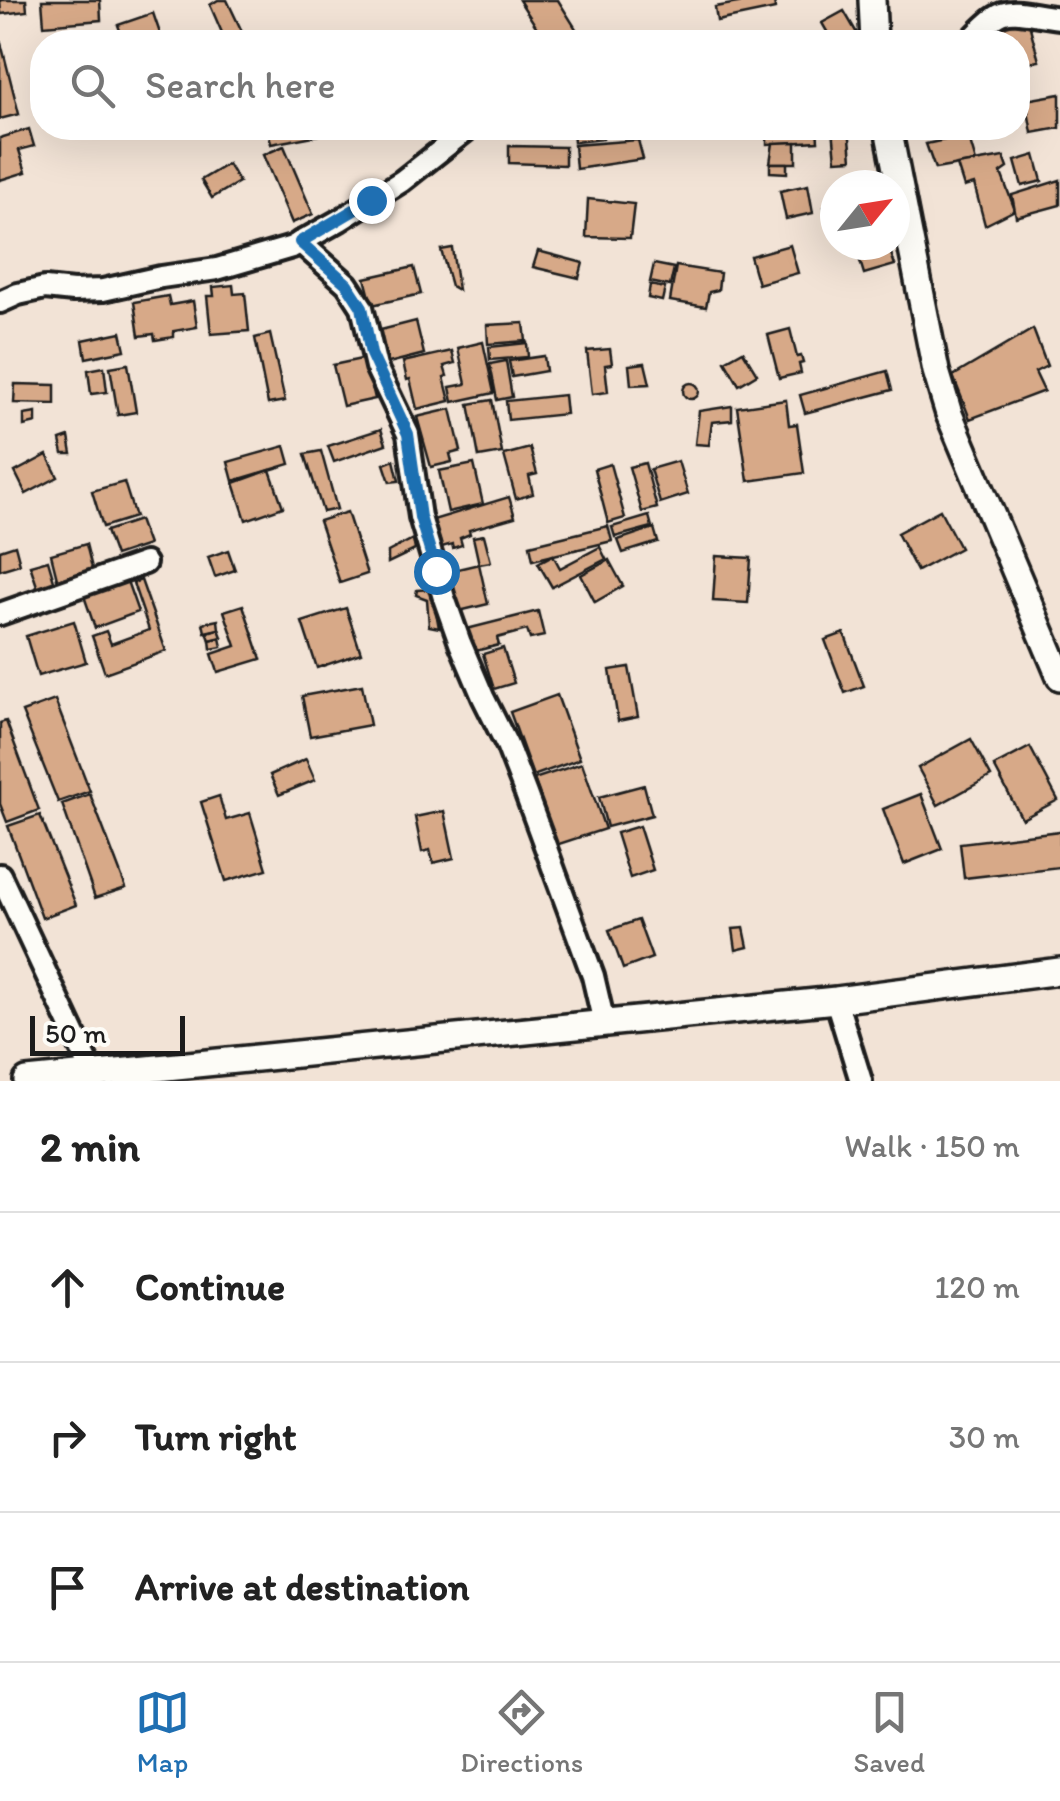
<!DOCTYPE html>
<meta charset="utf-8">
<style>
:root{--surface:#fff;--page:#f6f6f6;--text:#222;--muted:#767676;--line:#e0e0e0;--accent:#1f6fb2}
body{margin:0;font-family:Itim,sans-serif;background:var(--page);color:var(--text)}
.compass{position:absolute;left:820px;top:170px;width:90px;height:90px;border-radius:50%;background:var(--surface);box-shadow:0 10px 40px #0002;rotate:60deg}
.scale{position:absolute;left:30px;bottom:25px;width:155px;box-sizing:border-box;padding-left:10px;border:5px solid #1c1c1c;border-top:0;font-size:28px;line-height:35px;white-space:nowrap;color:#1c1c1c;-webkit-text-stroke:8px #fdfcf7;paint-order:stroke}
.stop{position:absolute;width:30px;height:30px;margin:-22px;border:8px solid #1f6fb2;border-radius:50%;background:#fff}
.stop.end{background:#1f6fb2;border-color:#fff;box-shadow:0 2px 10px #0008}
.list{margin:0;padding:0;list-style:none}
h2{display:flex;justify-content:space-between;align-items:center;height:130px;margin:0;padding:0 40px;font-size:42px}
h2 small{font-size:32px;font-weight:400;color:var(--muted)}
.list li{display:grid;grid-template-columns:65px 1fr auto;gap:30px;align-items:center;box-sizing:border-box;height:150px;padding:0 40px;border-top:2px solid var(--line)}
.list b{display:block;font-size:38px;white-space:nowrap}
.list em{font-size:32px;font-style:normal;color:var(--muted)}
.icon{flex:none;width:55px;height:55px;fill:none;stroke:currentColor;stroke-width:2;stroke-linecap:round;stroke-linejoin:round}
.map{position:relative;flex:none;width:1060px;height:1081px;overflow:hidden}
.search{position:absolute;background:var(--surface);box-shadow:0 10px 40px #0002;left:30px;right:30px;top:30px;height:110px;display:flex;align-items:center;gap:25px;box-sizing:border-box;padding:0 35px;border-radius:40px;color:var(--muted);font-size:38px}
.sheet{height:580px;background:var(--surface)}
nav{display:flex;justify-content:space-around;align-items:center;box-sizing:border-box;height:140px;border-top:2px solid var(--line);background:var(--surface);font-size:28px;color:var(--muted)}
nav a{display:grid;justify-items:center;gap:5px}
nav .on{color:var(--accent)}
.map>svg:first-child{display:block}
.building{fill:#d7a988;stroke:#1c1c1c;stroke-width:2.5}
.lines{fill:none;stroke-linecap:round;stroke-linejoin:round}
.minor-casing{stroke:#1c1c1c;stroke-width:28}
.tertiary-casing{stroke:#1c1c1c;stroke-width:32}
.minor{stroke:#fdfcf7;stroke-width:20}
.tertiary{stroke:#fdfcf7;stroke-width:25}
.route{stroke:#1f6fb2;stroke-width:12}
</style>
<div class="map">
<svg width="1060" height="1081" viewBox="0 0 1060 1081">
<rect width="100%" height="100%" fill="#f2e3d6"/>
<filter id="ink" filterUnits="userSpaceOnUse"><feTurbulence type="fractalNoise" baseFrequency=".01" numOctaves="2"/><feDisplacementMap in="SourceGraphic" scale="20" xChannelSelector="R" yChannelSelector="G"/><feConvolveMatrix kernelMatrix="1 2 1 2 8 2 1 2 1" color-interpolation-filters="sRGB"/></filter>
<g filter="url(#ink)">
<g class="building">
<polygon points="0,0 26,0 27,11 1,14"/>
<polygon points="42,0 100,0 101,20 44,25"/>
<polygon points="218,0 227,0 247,42 226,42 210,5"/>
<polygon points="519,0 558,0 578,32 562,42 546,42"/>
<polygon points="755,0 774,0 775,9 717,21 715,7"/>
<polygon points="844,11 858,35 844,42 833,42 822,23"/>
<polygon points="153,13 163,42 124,42 118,25"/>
<polygon points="1027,16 1039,61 1018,64 1018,42 996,42 993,28"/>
<polygon points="0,39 19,114 0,119"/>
<polygon points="1060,94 1060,128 1032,133 1026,100"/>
<polygon points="268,128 318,128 319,135 271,144"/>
<polygon points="573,128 602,128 603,139 574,142"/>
<polygon points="626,128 641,128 642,134 627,135"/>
<polygon points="767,128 817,128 818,141 767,144"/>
<polygon points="833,128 849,128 852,159 836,160"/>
<polygon points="29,129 34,146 19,150 26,172 0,180 0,138"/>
<polygon points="968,135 976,162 935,169 926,144"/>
<polygon points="638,140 643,159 576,169 574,145"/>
<polygon points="796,142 796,163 770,163 773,143"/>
<polygon points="284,146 313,214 292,223 263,155"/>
<polygon points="509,146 565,147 565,165 509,163"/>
<polygon points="1035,155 1042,181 1022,186 1015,161"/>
<polygon points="1004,157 1008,168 1001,173 1015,210 985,225 974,184 964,187 957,165"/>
<polygon points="770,163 787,163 787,173 770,172"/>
<polygon points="228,164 239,182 212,198 201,180"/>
<polygon points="1060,180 1060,205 1016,217 1012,195"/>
<polygon points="808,185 813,213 786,219 780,191"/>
<polygon points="588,199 634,204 630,238 586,237"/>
<polygon points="835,203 835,221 828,224 824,207"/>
<polygon points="790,245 798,273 758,284 750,256"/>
<polygon points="855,245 888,245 895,265 864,274"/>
<polygon points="452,248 458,290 451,286 441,250"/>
<polygon points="538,251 583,263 579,278 533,267"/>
<polygon points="654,264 674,268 670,286 650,282"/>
<polygon points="676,266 720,273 718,290 709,292 706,307 670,301"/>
<polygon points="414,267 421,294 372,305 365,278"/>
<polygon points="233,285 234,294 245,293 249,331 211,334 207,296 214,296 213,287"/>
<polygon points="650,285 665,288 662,301 648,298"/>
<polygon points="168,296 170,305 193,301 197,327 174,331 174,337 155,340 154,334 139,336 134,302"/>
<polygon points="416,321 424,354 377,366 369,333"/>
<polygon points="524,323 526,341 488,344 487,325"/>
<polygon points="790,329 797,357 801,356 803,363 799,364 801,373 779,378 768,335"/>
<polygon points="1033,329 1047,366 1035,372 1044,391 970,419 953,376"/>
<polygon points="121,332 125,350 86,358 83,340"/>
<polygon points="270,334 285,401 268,404 255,338"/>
<polygon points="483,342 494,393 453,402 450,387 466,384 458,348"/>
<polygon points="527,343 528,357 490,360 489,347"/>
<polygon points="610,349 612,364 605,365 608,392 592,394 587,351"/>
<polygon points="452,351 455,363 444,366 447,376 444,377 450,401 417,409 410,379 407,380 403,362"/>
<polygon points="743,351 757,374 739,385 725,361"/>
<polygon points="544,356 546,371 512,377 509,361"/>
<polygon points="366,358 375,399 343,406 333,365"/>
<polygon points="506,361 512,397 497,400 490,364"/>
<polygon points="645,363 650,384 631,385 629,365"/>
<polygon points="128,364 136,412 118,415 110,367"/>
<polygon points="104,367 107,392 91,394 88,370"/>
<polygon points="887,371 892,390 805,413 800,395"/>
<circle cx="691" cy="391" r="8"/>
<polygon points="15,384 55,385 55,404 14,403"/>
<polygon points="564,395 566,414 508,420 506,401"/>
<polygon points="492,400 502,453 479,457 469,404"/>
<polygon points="786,400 789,425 797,424 804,473 748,481 737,407"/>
<polygon points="732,406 732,420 712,422 709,445 695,444 699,411"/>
<polygon points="451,409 461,451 450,454 452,462 431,467 417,417"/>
<polygon points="36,413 36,423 24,426 24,415"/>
<polygon points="381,429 386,444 334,462 328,446"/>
<polygon points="69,437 72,454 63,454 60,440"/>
<polygon points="285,446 290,464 233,481 228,462"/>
<polygon points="530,448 537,474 529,476 533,494 516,499 504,455"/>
<polygon points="321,451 337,509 323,512 305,454"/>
<polygon points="47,455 58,477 26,494 15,472"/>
<polygon points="394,460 399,481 390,482 384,464"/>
<polygon points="678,461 688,494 660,503 650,469"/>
<polygon points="645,463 657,508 642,512 629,467"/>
<polygon points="474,464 483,504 448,512 439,471"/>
<polygon points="610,464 625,518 608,523 594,469"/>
<polygon points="270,470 283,507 246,520 234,483"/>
<polygon points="124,482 135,517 103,527 92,491"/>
<polygon points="509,497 515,517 469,530 470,534 460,538 462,545 453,548 452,544 442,547 433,520"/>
<polygon points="940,510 960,548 917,571 897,533"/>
<polygon points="347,512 367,574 340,583 319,521"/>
<polygon points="649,516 652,527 615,537 612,527"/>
<polygon points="139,520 148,545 115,556 106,531"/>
<polygon points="608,526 612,541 533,560 530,545"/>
<polygon points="654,528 658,542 623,553 618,540"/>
<polygon points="484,535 491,562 479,564 473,537"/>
<polygon points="413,539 415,550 388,563 388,552"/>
<polygon points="86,544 93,572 58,582 51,554"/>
<polygon points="15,545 20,564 0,570 0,550"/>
<polygon points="600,547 606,559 552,587 538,563 553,555 560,568"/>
<polygon points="228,550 235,570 215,577 208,557"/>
<polygon points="716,556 751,558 748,603 713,601"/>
<polygon points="48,560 55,584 38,589 30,565"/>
<polygon points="609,560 623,586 595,602 581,575"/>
<polygon points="479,564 488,604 455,612 445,572"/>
<polygon points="141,580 166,651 105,673 92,636 106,631 111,644 149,630 133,583"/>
<polygon points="127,581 138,612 95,628 84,596"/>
<polygon points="432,589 439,628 429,626 427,599 416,595 417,590"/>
<polygon points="243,605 261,659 218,672 212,654 236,646 224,611"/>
<polygon points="346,608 361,653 317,668 302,622"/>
<polygon points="538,611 544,636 530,639 527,630 497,638 499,645 468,653 463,630"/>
<polygon points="218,620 219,629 205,632 203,623"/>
<polygon points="74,621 86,662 38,676 26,636"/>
<polygon points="219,629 222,637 210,640 207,632"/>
<polygon points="844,633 864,686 845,693 825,640"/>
<polygon points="220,638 222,647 211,649 210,640"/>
<polygon points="503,648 514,683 494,689 483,654"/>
<polygon points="629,667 638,717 618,721 610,670"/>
<polygon points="362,685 370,725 310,736 302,696"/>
<polygon points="557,695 580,759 533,776 510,712"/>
<polygon points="55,700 90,791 58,802 22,712"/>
<polygon points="6,721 39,810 7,822 0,804 0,723"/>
<polygon points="971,739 991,776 938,805 918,768"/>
<polygon points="1030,747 1058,800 1022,819 994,766"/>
<polygon points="306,759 315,780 279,795 270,775"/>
<polygon points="582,763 605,829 556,845 534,779"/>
<polygon points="644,785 652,815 607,827 599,797"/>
<polygon points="90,794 126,888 95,898 62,804"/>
<polygon points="921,794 942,849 904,864 883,809"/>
<polygon points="219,796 226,820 250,813 267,869 226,881 201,802"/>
<polygon points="444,811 454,858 433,863 430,850 422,852 415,817"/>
<polygon points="40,815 76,905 42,918 8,826"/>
<polygon points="639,826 653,870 630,878 616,833"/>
<polygon points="1060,831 1060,867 964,878 960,843"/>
<polygon points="638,920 652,958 623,969 609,930"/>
<polygon points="744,928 748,947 736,950 733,929"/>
</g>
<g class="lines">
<g class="minor-casing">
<g id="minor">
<path d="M969 42C1008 0 1007 12 1060 18"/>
<polyline points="300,242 347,284 362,307 376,367 408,434 420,517 444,598 460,643 483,697 507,745 526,794 593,976 604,1023"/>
<polyline points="0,302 18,294 45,288 73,291 103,290 161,277 217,269 292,247 340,220 402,181 469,128"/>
<polyline points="0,614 145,563"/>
<polyline points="0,875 93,1074"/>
<polyline points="836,1000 861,1081"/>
</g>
</g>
<g class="tertiary-casing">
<g id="tertiary">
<polyline points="872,0 874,42"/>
<polyline points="888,128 936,371 949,414 1060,677"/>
<polyline points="27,1081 836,1000 1060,971"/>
</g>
</g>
<use href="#minor" class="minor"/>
<use href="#tertiary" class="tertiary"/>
</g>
</g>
<g class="lines" filter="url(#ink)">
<polyline class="route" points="371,200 300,242 347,284 362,307 371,354 408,434 420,517 436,571"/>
</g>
</svg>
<svg class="compass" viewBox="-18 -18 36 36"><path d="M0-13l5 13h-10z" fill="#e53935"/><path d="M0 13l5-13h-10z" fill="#767676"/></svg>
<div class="scale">50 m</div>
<div class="stop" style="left:436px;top:571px"></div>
<div class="stop end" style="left:371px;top:200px"></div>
<div class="search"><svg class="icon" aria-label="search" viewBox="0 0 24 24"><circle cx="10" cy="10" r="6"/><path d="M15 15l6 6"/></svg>Search here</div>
</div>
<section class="sheet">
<h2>2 min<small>Walk · 150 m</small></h2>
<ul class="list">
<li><svg class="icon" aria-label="ahead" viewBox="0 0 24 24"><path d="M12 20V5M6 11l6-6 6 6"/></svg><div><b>Continue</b></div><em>120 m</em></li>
<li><svg class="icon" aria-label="right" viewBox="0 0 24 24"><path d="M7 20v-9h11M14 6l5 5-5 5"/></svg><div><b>Turn right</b></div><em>30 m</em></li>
<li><svg class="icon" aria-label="arrive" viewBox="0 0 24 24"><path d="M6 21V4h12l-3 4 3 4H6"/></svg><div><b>Arrive at destination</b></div></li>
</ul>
</section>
<nav>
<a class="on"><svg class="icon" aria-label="map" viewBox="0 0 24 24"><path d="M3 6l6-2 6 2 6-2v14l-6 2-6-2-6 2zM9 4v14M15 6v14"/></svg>Map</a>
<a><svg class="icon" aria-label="directions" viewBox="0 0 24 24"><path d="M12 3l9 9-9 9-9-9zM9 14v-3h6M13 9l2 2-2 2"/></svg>Directions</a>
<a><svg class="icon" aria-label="saved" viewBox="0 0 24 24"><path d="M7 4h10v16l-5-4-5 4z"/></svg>Saved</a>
</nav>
